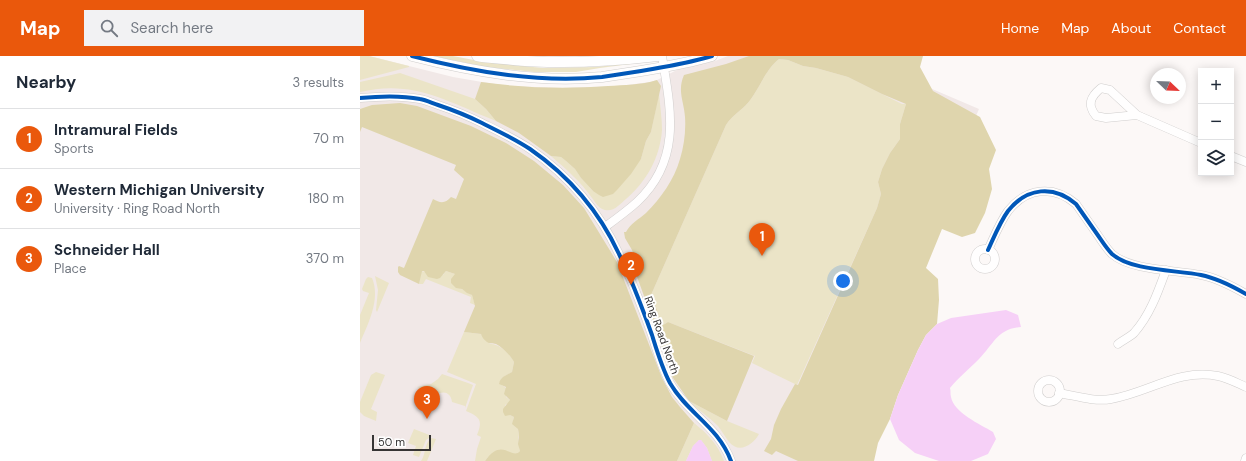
<!DOCTYPE html>
<meta charset="utf-8">
<style>
:root{--surface:#fff;--page:#f2f2f3;--text:#1f2937;--muted:#747a83;--line:#e0e1e3;--accent:#ea580c}
body{margin:0;font-family:"DM Sans",sans-serif;background:var(--page);color:var(--text)}
.controls{position:absolute;right:12px;top:12px;display:grid;overflow:hidden;border-radius:0px;box-shadow:0 2px 10px #0003}
.controls button{width:36px;height:36px;display:grid;place-items:center;padding:0;border:0;border-bottom:1px solid var(--line);background:var(--surface);color:var(--text);font:20px sans-serif}
.compass{position:absolute;left:790px;top:12px;width:36px;height:36px;border-radius:50%;background:var(--surface);box-shadow:0 2px 10px #0003;rotate:113deg}
.scale{position:absolute;left:12px;bottom:10px;width:59px;box-sizing:border-box;padding-left:4px;border:2px solid #363434;border-top:0;font-size:11px;line-height:14px;white-space:nowrap;color:#363434;-webkit-text-stroke:3px #fff;paint-order:stroke}
.you{position:absolute;left:483px;top:225px;width:14px;height:14px;margin:-10px;border:3px solid #fff;border-radius:50%;background:#1a73e8;box-shadow:0 0 0 6px #1a73e833}
.badge{display:grid;place-items:center;width:26px;height:26px;border-radius:50%;background:var(--accent);color:#fff;font-size:13px;font-weight:700}
.pin{position:absolute;translate:-50% -33px;filter:drop-shadow(0 1px 2px #0008)}
.pin::after{content:'';position:absolute;top:21px;width:14px;height:12px;background:inherit;clip-path:polygon(0 0,100% 0,50% 100%)}
.list{margin:0;padding:0;list-style:none}
h2{display:flex;justify-content:space-between;align-items:center;height:52px;margin:0;padding:0 16px;font-size:17px}
h2 small{font-size:13px;font-weight:400;color:var(--muted)}
.list li{display:grid;grid-template-columns:26px 1fr auto;gap:12px;align-items:center;box-sizing:border-box;height:60px;padding:0 16px;border-top:1px solid var(--line)}
.list b{display:block;font-size:15px;white-space:nowrap}
.list p{margin:0;font-size:13px;white-space:nowrap;color:var(--muted)}
.list em{font-size:13px;font-style:normal;color:var(--muted)}
.icon{flex:none;width:22px;height:22px;fill:none;stroke:currentColor;stroke-width:2;stroke-linecap:round;stroke-linejoin:round}
.map{position:relative;flex:none;width:886px;height:405px;overflow:hidden}
header{display:flex;align-items:center;gap:24px;box-sizing:border-box;height:56px;padding:0 20px;background:var(--accent);color:#fff}
header strong{font-size:19px}
nav{display:flex;gap:22px;margin-inline-start:auto;font-size:14px}
.search{width:280px;height:36px;background:var(--page);display:flex;align-items:center;gap:10px;box-sizing:border-box;padding:0 14px;border-radius:0px;color:var(--muted);font-size:15px}
main{display:flex}
aside{flex:1;background:var(--surface)}
.map>svg:first-child{display:block}
.built{fill:#f1e8e7}
.green{fill:#ebe4c7}
.forest{fill:#dfd5ad}
.water{fill:#f6d0f7}
.lines{fill:none;stroke-linecap:round;stroke-linejoin:round}
.minor-casing{stroke:#d0cecd;stroke-width:9}
.tertiary-casing{stroke:#d0cecd;stroke-width:11}
.minor{stroke:#fffefe;stroke-width:8}
.tertiary{stroke:#fffefe;stroke-width:10}
.cycleway-casing{stroke:#fff;stroke-width:6}
.cycleway{stroke:#0057b8;stroke-width:4}
.labels{text-anchor:middle;dominant-baseline:central;stroke-width:4;stroke-linejoin:round;paint-order:stroke}
.street-label{font-size:11px;fill:#363434;stroke:#fff}
</style>
<header>
<strong>Map</strong>
<div class="search"><svg class="icon" aria-label="search" viewBox="0 0 24 24"><circle cx="10" cy="10" r="6"/><path d="M15 15l6 6"/></svg>Search here</div>
<nav><a>Home</a><a>Map</a><a>About</a><a>Contact</a></nav>
</header>
<main>
<aside>
<h2>Nearby<small>3 results</small></h2>
<ul class="list">
<li><span class="badge">1</span><div><b>Intramural Fields</b><p>Sports</p></div><em>70 m</em></li>
<li><span class="badge">2</span><div><b>Western Michigan University</b><p>University · Ring Road North</p></div><em>180 m</em></li>
<li><span class="badge">3</span><div><b>Schneider Hall</b><p>Place</p></div><em>370 m</em></li>
</ul>
</aside>
<div class="map">
<svg width="886" height="405" viewBox="0 0 886 405">
<rect width="100%" height="100%" fill="#fcf8f7"/>
<polygon class="built" points="0,0 9,0 93,21 122,26 149,30 203,32 259,30 290,26 297,24 319,13 355,5 368,0 495,0 619,53 466,405 0,405"/>
<g class="green">
<polygon points="0,0 9,0 49,10 49,11 0,24"/>
<polygon points="73,0 93,0 124,6 183,12 235,11 286,6 240,12 216,16 174,16 126,11"/>
<path d="M419 3 428 4 443 10 456 12 488 21 542 48H546L540 68V83L530 97 522 113 518 126 521 138 517 152 437 329 392 307 395 300 308 266 303 269 291 239 366 69C372 60 379 56 386 49 399 35 404 15 419 3Z"/>
<path d="M40 17 115 43 126 53 136 65C108 54 72 35 43 33 28 31 15 33 0 36V26Z"/>
<path d="M299 37C300 50 302 62 302 74 300 102 286 126 266 143 260 148 254 156 245 154 239 153 235 146 232 142 221 126 206 113 191 100L201 101 206 105 215 113 221 122 233 135 281 103 286 85 291 76Z"/>
<polygon points="61,215 83,219 86,215 95,218 100,232 112,239 115,249 110,247 111,241 66,223 63,228 59,228"/>
<polygon points="15,220 29,227 17,256 16,254 18,234"/>
<path d="M8 221 12 222C21 243 8 268 0 287V259L9 237 3 235 2 233 6 223Z"/>
<path d="M104 276 121 278 130 288C138 287 151 298 154 306L152 316 145 320 139 327 146 332V341L150 344 149 347 145 349 148 359H150L154 361 153 364 158 373 159 379 158 382 160 395C158 403 152 403 146 398L128 401 125 405H115L117 393 121 381 117 379C123 364 120 361 106 355L116 328 87 316Z"/>
<polygon points="16,316 25,319 11,353 17,356 16,365 4,360 0,356 0,346 11,319"/>
<path d="M82 318 108 327 113 329 105 352V350L92 346C91 337 84 334 76 339L57 331 71 328 78 323Z"/>
<path d="M329 345 367 365 399 378C393 389 379 398 369 386 365 381 362 375 358 370 349 361 338 354 329 345Z"/>
<path d="M334 367C348 378 358 389 364 405H352L347 392 341 384H339L333 390 326 405H317Z"/>
<polygon points="54,373 72,380 66,384 59,401 53,399 56,390 48,387"/>
<path d="M71 382 76 383 67 405H61C66 398 64 388 71 382Z"/>
</g>
<g class="forest">
<path d="M389 0H563L560 11 573 35 620 61 636 94 629 113 632 133 625 157 615 177 602 181 582 173 566 212 578 223 579 244 577 268 566 279 558 294 538 339 530 363 518 387 514 405H438L416 395 412 399 404 395 411 383 414 369 421 353 435 328 438 329 517 152 521 138 518 126 522 113 530 97 540 83V68L546 48 522 38 488 21 456 12 443 10 428 4 419 3C404 15 399 35 386 49 379 56 372 60 366 69L291 239 303 269 308 266 394 300 367 365 329 345 311 319 296 273 276 218 274 200 272 194 265 182 264 176H266C270 168 279 163 286 157 301 142 314 124 320 103 324 90 326 75 325 61 324 45 317 35 324 19L366 8Z"/>
<path d="M297 24 301 30 291 76 286 85 281 103 271 118 257 134 253 138 243 141 239 139 233 135 221 122 215 113 206 105 201 101 191 100 159 77 136 65 126 53 115 43 121 26C164 32 205 33 248 30 264 29 281 29 297 24Z"/>
<path d="M40 47 57 50 111 70 146 87 174 105 203 129 224 152 257 206 302 322 312 341 320 351 334 367 317 405H125C142 380 152 405 160 395L158 388 159 379 158 373 152 368 154 361 150 359 145 360 143 356V353L150 344 144 338 146 331 139 328C140 321 147 319 152 316L154 306C151 300 142 291 136 288 133 287 129 288 127 286 124 284 122 281 121 278L104 276 115 250 112 239 107 237 102 233 96 232 91 227V223L95 218 86 215 80 222 77 223 68 221 64 215H62L59 228 40 219 38 216V211L39 210 44 212 73 143C80 147 85 148 91 141L96 143 104 123 94 114 96 109 2 71 0 76V53L12 49Z"/>
</g>
<g class="water">
<path d="M646 254 658 259 661 271C637 273 634 288 619 303 609 313 599 321 590 332 591 335 590 338 591 341 594 357 620 368 633 376L636 383 628 398 611 405H579L555 397 539 384 530 363 538 339 558 294 566 279 577 268 591 262Z"/>
<polygon points="339,384 341,384 347,392 352,405 326,405 333,390"/>
</g>
<g class="lines">
<g class="minor-casing">
<g id="minor">
<path d="M0 42C20 40 40 39 60 43 66 44 72 47 78 49 93 54 108 60 122 67 138 75 155 83 170 93 209 120 239 155 259 198 272 224 282 251 292 279 297 295 302 312 310 327 327 357 358 370 371 405"/>
<path d="M777 59 746 62 736 60C727 49 730 41 741 32L750 34 777 59 841 87"/>
<polyline points="871,100 886,106"/>
<path d="M245 171C256 163 267 155 277 146 322 104 311 54 302 0"/>
<circle cx="625" cy="203" r="10"/>
<path d="M628 194C634 181 640 166 648 155 667 131 694 129 716 148 723 158 730 168 737 178 742 185 746 192 752 198 771 215 817 214 841 219 857 222 872 230 886 238"/>
<path d="M758 288C763 284 770 281 774 277 790 259 798 236 806 214"/>
<circle cx="689" cy="335" r="11"/>
<path d="M699 337C716 340 735 346 751 343 788 337 819 312 858 320 868 322 877 327 886 331"/>
<polyline points="885,405 886,402"/>
</g>
</g>
<g class="tertiary-casing">
<g id="tertiary">
<path d="M52 0C114 16 178 27 242 21 255 19 268 17 281 15 305 11 329 7 352 0"/>
<path d="M117 0C126 2 135 2 144 3 196 9 246 6 298 0"/>
</g>
</g>
<use href="#minor" class="minor"/>
<use href="#tertiary" class="tertiary"/>
<g class="cycleway-casing">
<g id="cycleway">
<path d="M52 0C114 16 178 27 242 21 255 19 268 17 281 15 305 11 329 7 352 0"/>
<path d="M0 42C20 40 40 39 60 43 66 44 72 47 78 49 93 54 108 60 122 67 138 75 155 83 170 93 209 120 239 155 259 198 272 224 282 251 292 279 297 295 302 312 310 327 327 357 358 370 371 405"/>
<path d="M628 194C634 181 640 166 648 155 667 131 694 129 716 148 723 158 730 168 737 178 742 185 746 192 752 198 771 215 817 214 841 219 857 222 872 230 886 238"/>
</g>
</g>
<use href="#cycleway" class="cycleway"/>
</g>
<g class="labels">
<g class="street-label">
<text transform="translate(302 279) rotate(70)">Ring Road North</text>
</g>
</g>
</svg>
<div class="controls">
<button>+</button>
<button>−</button>
<button><svg class="icon" aria-label="layers" viewBox="0 0 24 24"><path d="M12 4l9 5-9 5-9-5zM3 14l9 5 9-5"/></svg></button>
</div>
<svg class="compass" viewBox="-18 -18 36 36"><path d="M0-13l5 13h-10z" fill="#e53935"/><path d="M0 13l5-13h-10z" fill="#747a83"/></svg>
<div class="scale">50 m</div>
<div class="you"></div>
<div class="pin badge" style="left:402px;top:200px">1</div>
<div class="pin badge" style="left:271px;top:229px">2</div>
<div class="pin badge" style="left:67px;top:363px">3</div>
</div>
</main>
